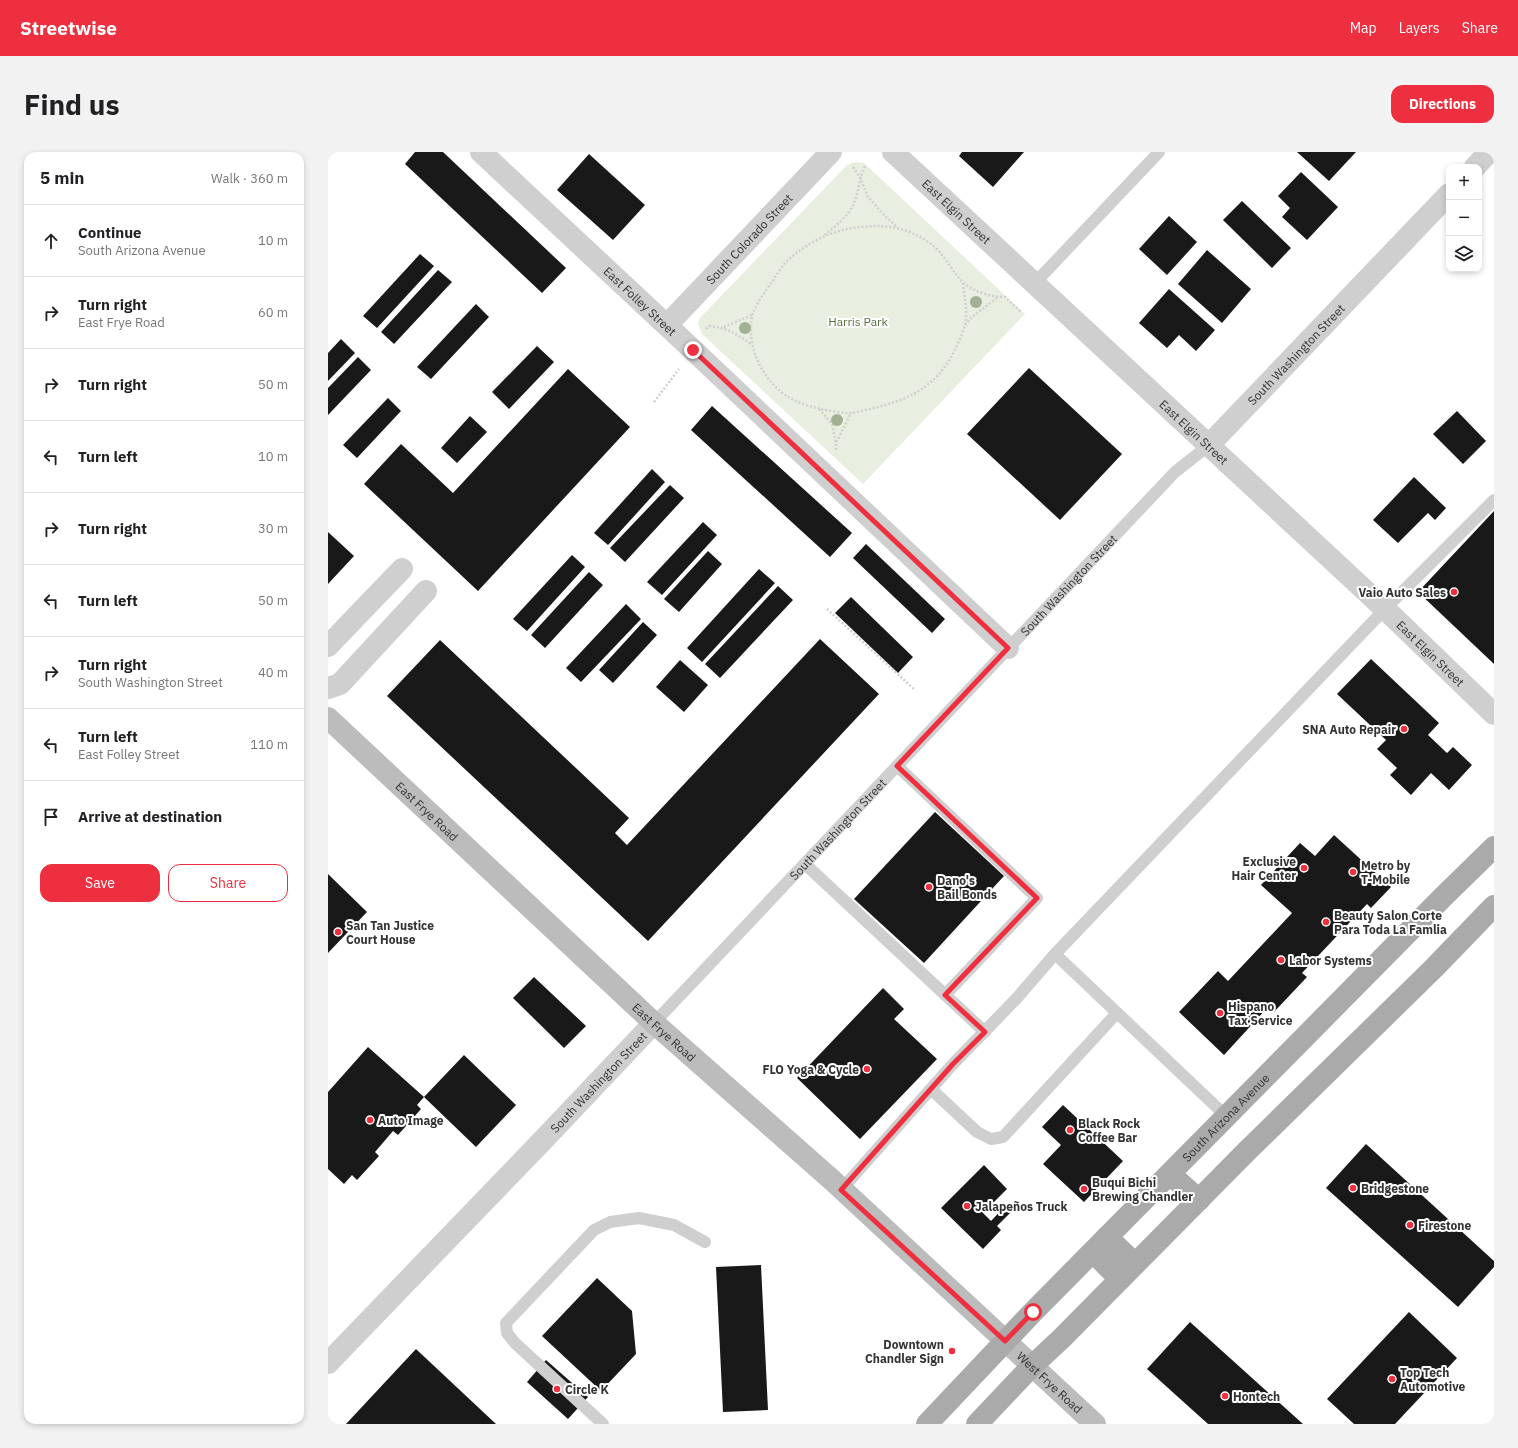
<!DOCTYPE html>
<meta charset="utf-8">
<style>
:root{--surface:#fff;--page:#f2f2f2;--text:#202124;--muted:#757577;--line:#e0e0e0;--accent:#ee2f3f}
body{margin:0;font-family:"IBM Plex Sans",sans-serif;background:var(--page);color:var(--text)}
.controls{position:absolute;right:12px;top:12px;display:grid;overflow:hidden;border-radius:8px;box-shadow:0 2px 6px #0003}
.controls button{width:36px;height:36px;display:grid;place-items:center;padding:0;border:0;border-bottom:1px solid var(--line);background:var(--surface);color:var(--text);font:20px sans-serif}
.stop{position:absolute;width:12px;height:12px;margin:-9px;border:3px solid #ee2f3f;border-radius:50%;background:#fff}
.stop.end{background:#ee2f3f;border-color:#fff;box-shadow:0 1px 4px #0008}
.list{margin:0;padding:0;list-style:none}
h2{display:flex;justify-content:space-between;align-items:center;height:52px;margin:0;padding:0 16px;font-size:17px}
h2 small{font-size:13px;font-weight:400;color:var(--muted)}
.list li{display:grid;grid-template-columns:26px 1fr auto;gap:12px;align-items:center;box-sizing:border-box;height:72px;padding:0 16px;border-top:1px solid var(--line)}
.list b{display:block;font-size:15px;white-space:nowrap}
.list p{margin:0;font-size:13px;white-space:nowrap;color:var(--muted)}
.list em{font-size:13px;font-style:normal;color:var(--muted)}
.actions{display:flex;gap:8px;padding:12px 16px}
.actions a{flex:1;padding:9px 0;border:1px solid var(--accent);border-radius:12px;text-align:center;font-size:14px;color:var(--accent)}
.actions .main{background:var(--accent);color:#fff}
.icon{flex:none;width:22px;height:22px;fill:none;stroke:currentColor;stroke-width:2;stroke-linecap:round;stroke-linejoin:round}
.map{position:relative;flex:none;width:1166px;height:1272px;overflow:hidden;border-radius:12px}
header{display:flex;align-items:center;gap:24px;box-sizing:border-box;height:56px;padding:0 20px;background:var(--accent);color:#fff}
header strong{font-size:19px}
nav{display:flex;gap:22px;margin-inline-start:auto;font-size:14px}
.intro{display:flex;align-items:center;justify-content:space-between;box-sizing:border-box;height:96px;padding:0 24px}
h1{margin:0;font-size:28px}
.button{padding:10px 18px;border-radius:12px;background:var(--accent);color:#fff;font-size:14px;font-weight:700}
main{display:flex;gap:24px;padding:0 24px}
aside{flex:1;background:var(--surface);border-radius:12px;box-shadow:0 2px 6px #0003}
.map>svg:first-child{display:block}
.green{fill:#e8efe0}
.building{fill:#191919}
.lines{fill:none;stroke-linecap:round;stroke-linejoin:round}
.path{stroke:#cfcfcf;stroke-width:2.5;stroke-dasharray:2 2;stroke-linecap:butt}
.lane{stroke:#cfcfcf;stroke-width:12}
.street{stroke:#cfcfcf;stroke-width:22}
.secondary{stroke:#bcbcbc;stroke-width:22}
.primary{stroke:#aaa;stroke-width:22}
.tree{fill:#a2b194}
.route{stroke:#ee2f3f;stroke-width:5}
.poi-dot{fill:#ee2f3f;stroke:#fff;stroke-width:1.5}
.labels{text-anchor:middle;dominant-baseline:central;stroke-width:4;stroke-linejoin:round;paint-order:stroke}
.street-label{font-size:12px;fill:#323232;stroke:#fff}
.park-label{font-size:12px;fill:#56713c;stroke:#fff}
.poi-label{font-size:12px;font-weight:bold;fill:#323232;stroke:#fff;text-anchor:start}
</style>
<header>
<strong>Streetwise</strong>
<nav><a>Map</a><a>Layers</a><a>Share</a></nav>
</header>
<div class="intro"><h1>Find us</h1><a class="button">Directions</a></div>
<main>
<aside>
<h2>5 min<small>Walk · 360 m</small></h2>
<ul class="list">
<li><svg class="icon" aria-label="ahead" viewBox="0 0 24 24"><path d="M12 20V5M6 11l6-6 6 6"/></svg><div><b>Continue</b><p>South Arizona Avenue</p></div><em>10 m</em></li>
<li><svg class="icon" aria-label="right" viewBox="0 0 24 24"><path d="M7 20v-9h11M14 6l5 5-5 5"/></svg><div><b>Turn right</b><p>East Frye Road</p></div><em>60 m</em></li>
<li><svg class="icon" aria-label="right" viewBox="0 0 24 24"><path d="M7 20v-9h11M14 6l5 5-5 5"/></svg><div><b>Turn right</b></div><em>50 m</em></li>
<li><svg class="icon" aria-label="left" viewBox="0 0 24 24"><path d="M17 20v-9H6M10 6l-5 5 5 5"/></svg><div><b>Turn left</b></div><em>10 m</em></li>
<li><svg class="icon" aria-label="right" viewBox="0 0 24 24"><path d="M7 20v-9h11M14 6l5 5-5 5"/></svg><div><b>Turn right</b></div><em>30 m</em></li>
<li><svg class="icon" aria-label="left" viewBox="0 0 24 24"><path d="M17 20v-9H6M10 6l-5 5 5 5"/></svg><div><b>Turn left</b></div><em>50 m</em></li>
<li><svg class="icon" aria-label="right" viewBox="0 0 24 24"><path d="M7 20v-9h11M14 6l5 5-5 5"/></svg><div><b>Turn right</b><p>South Washington Street</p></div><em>40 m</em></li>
<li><svg class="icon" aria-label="left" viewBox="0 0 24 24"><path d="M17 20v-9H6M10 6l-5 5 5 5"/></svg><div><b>Turn left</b><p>East Folley Street</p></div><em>110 m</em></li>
<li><svg class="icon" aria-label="arrive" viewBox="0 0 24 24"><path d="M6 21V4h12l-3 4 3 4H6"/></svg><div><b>Arrive at destination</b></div></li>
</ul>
<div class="actions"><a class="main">Save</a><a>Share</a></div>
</aside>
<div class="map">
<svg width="1166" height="1272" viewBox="0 0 1166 1272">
<rect width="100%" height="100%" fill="#fff"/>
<polygon class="green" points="527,10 536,11 697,162 535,332 374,182 370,172 371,167 519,13"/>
<g class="building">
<polygon points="87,0 115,0 238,116 214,141 77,12"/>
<polygon points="634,0 696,0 665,35 631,4"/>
<polygon points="969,0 1028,0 1001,29"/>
<polygon points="261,2 317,53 285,88 229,38"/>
<polygon points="973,20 1010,55 979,88 954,65 962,56 950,44"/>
<polygon points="914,49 963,96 944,116 895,68"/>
<polygon points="841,64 869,90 839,123 811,97"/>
<polygon points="879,98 923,137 894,171 850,132"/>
<polygon points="92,102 106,114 49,176 35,164"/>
<polygon points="110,118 124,130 66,192 53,180"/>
<polygon points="841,137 887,178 868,199 851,183 839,196 811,171"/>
<polygon points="148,152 161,165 103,227 89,215"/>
<polygon points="13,187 27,201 0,229 0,201"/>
<polygon points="209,194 226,210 181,257 164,240"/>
<polygon points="30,205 43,218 0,263 0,236"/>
<polygon points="701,216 794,302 732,368 639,282"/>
<polygon points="240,217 302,275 150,439 36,332 73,292 125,341"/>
<polygon points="60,246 73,259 29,306 15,293"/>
<polygon points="384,254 524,381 502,405 363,278"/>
<polygon points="1129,259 1158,289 1135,312 1105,282"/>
<polygon points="142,264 159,280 129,311 113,296"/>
<polygon points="324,317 337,330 280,393 266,381"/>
<polygon points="1086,325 1118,356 1107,368 1100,361 1070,391 1045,368"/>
<polygon points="342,333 356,346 297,410 282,396"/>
<polygon points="1166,359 1166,512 1090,440"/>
<polygon points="375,370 389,383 334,443 319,430"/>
<polygon points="0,380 26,404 0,432"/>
<polygon points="538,392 617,467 604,481 525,406"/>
<polygon points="380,399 394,412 351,460 336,447"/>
<polygon points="244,403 257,415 199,479 185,467"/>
<polygon points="431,417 447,431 374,510 359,496"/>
<polygon points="261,420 275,433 217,496 203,483"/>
<polygon points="450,434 465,448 392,526 377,512"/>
<polygon points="523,445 585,505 570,521 507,461"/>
<polygon points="298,452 313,467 253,530 238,516"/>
<polygon points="315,470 329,483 285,531 271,518"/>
<polygon points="492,487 551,542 320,789 59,544 112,488 301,666 287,681 299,693"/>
<polygon points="1043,507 1111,571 1100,583 1119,601 1125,595 1144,613 1121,638 1103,621 1083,643 1062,623 1069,616 1049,597 1058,588 1009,542"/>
<polygon points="352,508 380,533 356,560 328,535"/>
<polygon points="607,660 676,724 596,811 526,747"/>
<polygon points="1006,683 1063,735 1043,756 1039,752 974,821 979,825 946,860 940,855 896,903 851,860 890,819 900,829 964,761 933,733 972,691 987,704"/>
<polygon points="0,722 39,760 0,801"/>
<polygon points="206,825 258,874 236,896 185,846"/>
<polygon points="555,836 576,857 566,867 609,907 532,987 469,926"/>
<polygon points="40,895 96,945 89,953 93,957 70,983 65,979 47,1000 51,1004 29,1028 24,1023 16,1032 0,1017 0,940"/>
<polygon points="136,903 188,953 148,995 96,945"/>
<polygon points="735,953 795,1009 756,1050 715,1012 733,993 714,975"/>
<polygon points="1038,992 1166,1109 1166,1115 1130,1155 998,1036"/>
<polygon points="656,1013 679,1037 655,1061 663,1069 679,1052 685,1058 669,1074 673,1078 655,1097 613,1056"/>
<polygon points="433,1113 440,1258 395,1260 388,1115"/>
<polygon points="269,1126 304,1159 308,1202 273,1239 214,1184"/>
<polygon points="1081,1160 1129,1206 1067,1272 1026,1272 999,1247"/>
<polygon points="862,1170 975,1272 880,1272 819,1217"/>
<polygon points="88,1197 168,1272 18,1272"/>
<polygon points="218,1208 260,1245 240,1267 199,1230"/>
</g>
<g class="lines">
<g class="path">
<polyline points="525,15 532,25 540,45 556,63 570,76"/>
<path d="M497 83C507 74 521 64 526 51 531 39 531 26 537 14"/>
<path d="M635 131C636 142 639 154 638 165 638 173 634 183 630 191 614 229 589 245 550 255 541 257 532 260 523 261 514 261 502 259 493 257 480 254 466 250 456 242 432 224 419 194 424 165 426 154 438 138 444 130 448 123 453 116 458 110 478 91 505 77 533 75 560 72 581 76 603 92 617 102 625 122 636 131 646 140 663 145 677 145L693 160"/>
<polyline points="637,173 644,165 670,145"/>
<polyline points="396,175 424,163"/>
<path d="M378 177 381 174C400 176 409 182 424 193"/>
<polyline points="326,250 351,217"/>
<polyline points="491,257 504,272 508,291"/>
<polyline points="508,298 508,291 523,261"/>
<polyline points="499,457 587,538"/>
</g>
<g class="lane">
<polyline points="706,132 831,0"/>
<polyline points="569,614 709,746 617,843"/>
<polyline points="477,712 657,880"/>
<polyline points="727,802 898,964"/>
<path id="s1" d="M326 871 847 320 880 294"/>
<polyline points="603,937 649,980 663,987 675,985 789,861"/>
<polyline points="513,1038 625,912 688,847 727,802 1057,457 1166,348"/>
<polyline points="275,1272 187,1191 179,1181 178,1171 266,1078 282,1070 311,1066 346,1073 377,1090"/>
</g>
<g class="street">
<path id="s2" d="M153 0 365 198 680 496"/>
<path id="s3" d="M565 0 1057 457 1166 562"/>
<polyline points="1147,15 1161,0"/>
<path id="s4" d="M339 173 503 0"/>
<path id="s5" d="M880 294 1121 42"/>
<polyline points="0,494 74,417"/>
<polyline points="0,536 12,532 98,439"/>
<path id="s6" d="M0 1211 217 986 326 871"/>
</g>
<path class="secondary" id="s7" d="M0 566 326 871 504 1028 767 1272"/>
<g class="primary">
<polyline points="842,1022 871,1048"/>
<polyline points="779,1085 807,1112"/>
<polyline points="765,1100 792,1127"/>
<path id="s8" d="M599 1272 705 1160 1115 745 1166 695"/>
<polyline points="649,1272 704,1214 734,1186 919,999 1106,816 1166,754"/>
</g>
</g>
<g class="tree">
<circle cx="648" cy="150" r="6"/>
<circle cx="417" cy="176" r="6"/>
<circle cx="509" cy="268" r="6"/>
</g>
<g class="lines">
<polyline class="route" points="365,198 680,496 569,614 709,746 617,843 657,880 625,912 513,1038 677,1189 705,1160"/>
</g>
<g class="poi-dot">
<circle cx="1126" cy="440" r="4"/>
<circle cx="1076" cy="577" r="4"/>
<circle cx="976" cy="716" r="4"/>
<circle cx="1025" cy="720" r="4"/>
<circle cx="601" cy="735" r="4"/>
<circle cx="998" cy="770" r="4"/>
<circle cx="10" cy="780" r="4"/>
<circle cx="953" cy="808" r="4"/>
<circle cx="892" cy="861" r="4"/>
<circle cx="539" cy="917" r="4"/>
<circle cx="42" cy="968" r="4"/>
<circle cx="742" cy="978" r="4"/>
<circle cx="1025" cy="1036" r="4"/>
<circle cx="756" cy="1037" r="4"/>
<circle cx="639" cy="1054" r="4"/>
<circle cx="1082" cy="1073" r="4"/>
<circle cx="624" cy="1199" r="4"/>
<circle cx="1064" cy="1227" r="4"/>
<circle cx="229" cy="1237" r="4"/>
<circle cx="897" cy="1244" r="4"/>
</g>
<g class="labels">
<g class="street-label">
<text stroke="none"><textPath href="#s3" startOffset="87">East Elgin Street</textPath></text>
<text stroke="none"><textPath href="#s4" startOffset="119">South Colorado Street</textPath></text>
<text stroke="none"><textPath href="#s2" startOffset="218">East Folley Street</textPath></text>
<text stroke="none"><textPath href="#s5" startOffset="127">South Washington Street</textPath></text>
<text stroke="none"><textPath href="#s3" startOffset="411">East Elgin Street</textPath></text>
<text stroke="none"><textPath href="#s1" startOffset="603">South Washington Street</textPath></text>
<text stroke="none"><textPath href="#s3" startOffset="735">East Elgin Street</textPath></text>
<text stroke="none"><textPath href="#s7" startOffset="136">East Frye Road</textPath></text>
<text stroke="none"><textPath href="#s1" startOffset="267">South Washington Street</textPath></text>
<text stroke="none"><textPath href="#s7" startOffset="460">East Frye Road</textPath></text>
<text stroke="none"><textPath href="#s6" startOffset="390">South Washington Street</textPath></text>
<text stroke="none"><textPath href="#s8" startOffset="428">South Arizona Avenue</textPath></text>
<text stroke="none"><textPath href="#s7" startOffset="981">West Frye Road</textPath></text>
</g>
<g class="park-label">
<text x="530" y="169">Harris Park</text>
</g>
<g class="poi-label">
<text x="1118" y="440" text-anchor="end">Vaio Auto Sales</text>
<text x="1068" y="577" text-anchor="end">SNA Auto Repair</text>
<text x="968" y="709" text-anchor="end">Exclusive<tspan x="968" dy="14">Hair Center</tspan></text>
<text x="1033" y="713">Metro by<tspan x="1033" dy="14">T-Mobile</tspan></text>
<text x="609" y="728">Dano's<tspan x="609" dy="14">Bail Bonds</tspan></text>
<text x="1006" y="763">Beauty Salon Corte<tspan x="1006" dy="14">Para Toda La Famlia</tspan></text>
<text x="18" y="773">San Tan Justice<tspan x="18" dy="14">Court House</tspan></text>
<text x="961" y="808">Labor Systems</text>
<text x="900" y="854">Hispano<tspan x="900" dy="14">Tax Service</tspan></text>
<text x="531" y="917" text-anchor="end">FLO Yoga &amp; Cycle</text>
<text x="50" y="968">Auto Image</text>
<text x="750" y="971">Black Rock<tspan x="750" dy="14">Coffee Bar</tspan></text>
<text x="764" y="1030">Buqui Bichi<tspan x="764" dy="14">Brewing Chandler</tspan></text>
<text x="1033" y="1036">Bridgestone</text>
<text x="647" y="1054">Jalapeños Truck</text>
<text x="1090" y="1073">Firestone</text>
<text x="616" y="1192" text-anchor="end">Downtown<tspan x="616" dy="14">Chandler Sign</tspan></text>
<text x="1072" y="1220">Top Tech<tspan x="1072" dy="14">Automotive</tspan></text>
<text x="237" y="1237">Circle K</text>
<text x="905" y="1244">Hontech</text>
</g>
</g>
</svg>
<div class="controls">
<button>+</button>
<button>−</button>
<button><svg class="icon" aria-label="layers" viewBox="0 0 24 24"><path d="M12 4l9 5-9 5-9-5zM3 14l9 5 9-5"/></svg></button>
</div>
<div class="stop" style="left:705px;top:1160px"></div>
<div class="stop end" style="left:365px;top:198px"></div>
</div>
</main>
